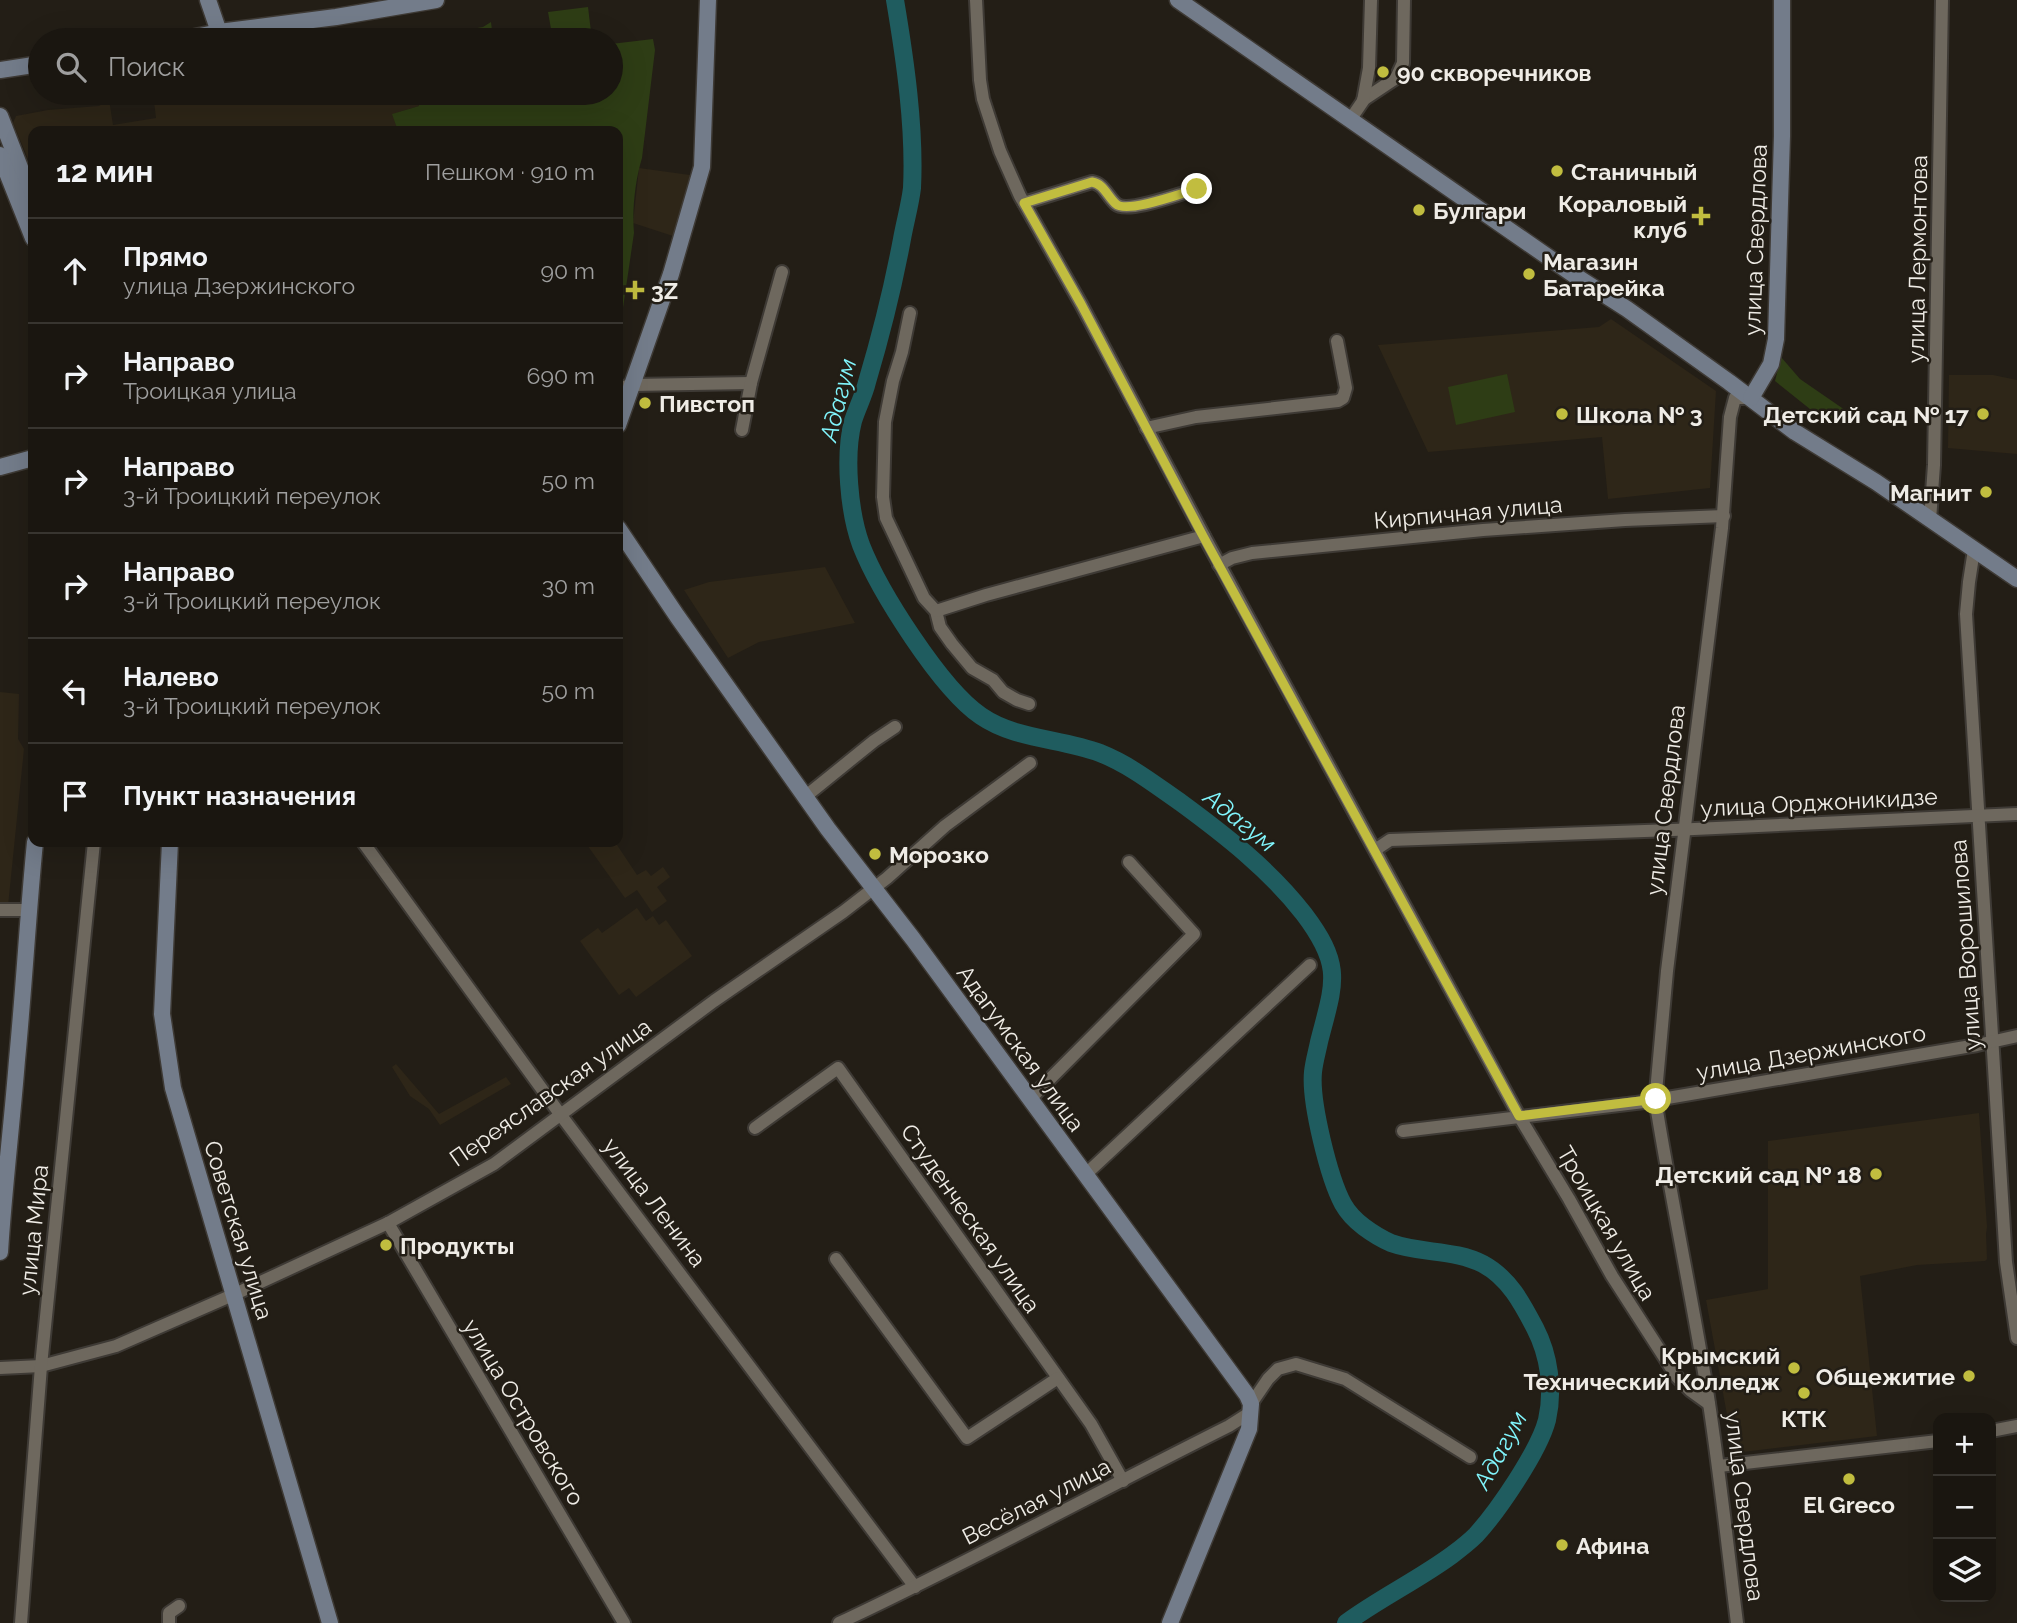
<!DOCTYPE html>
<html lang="ru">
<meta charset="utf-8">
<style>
:root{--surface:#1a1610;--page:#231f19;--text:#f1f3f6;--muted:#9f9f9f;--line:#383530}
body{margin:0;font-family:Raleway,sans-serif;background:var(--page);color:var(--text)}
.controls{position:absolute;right:21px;bottom:21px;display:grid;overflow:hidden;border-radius:14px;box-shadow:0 7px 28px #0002}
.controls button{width:63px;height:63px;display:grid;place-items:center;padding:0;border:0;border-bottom:2px solid var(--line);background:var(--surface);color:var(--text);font:35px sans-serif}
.stop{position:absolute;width:21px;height:21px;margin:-16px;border:5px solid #c1bd3f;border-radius:50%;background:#fff}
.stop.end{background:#c1bd3f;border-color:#fff;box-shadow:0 2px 7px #0008}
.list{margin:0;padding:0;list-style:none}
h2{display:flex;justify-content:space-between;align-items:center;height:91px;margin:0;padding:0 28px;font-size:30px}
h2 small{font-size:23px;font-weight:400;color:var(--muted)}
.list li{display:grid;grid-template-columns:46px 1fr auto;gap:21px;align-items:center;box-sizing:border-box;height:105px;padding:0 28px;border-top:2px solid var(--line)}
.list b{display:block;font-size:26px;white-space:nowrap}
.list p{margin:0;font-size:23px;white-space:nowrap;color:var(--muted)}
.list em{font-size:23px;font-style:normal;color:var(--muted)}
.icon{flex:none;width:38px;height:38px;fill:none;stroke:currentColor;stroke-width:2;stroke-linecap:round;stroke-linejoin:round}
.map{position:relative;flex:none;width:2017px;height:1623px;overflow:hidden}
.search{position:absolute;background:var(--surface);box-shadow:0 7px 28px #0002;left:28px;top:28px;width:595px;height:77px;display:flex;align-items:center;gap:18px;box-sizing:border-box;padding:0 24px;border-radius:38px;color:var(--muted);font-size:26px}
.panel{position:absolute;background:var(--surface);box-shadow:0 7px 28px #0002;left:28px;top:126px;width:595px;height:721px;border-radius:14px}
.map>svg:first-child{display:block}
.built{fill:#2e2618}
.green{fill:#2e3d15}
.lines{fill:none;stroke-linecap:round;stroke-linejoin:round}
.river{stroke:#1f5c5f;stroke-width:18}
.street-casing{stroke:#3e3a35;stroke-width:16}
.secondary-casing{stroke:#3e3a35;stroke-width:19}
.street{stroke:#6e685e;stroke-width:12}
.secondary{stroke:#737c8a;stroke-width:16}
.route{stroke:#c1bd3f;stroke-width:9}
.poi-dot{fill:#c1bd3f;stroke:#231e16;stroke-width:2.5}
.labels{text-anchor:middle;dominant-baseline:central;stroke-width:5;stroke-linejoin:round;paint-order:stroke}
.poi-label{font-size:23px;font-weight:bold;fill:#efece6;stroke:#231e16;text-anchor:start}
.street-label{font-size:23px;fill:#efece6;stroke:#231e16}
.water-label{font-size:24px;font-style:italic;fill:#81f6fd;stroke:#231e16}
</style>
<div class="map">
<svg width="2017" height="1623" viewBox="0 0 2017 1623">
<rect width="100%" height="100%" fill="#231e16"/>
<g class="built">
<polygon points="153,93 417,93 419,106 393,114 398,131 33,131 33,171 13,123 16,116 48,110 99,106 109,99 113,125 156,118"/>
<polygon points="639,168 690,175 688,191 673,236 633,223"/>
<polygon points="1611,319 1716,391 1710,488 1608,499 1602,437 1428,452 1378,345 1599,327"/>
<polygon points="1949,375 1993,375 2017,380 2017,454 1948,448"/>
<polygon points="825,567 855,623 759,642 728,658 684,590 709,582"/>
<polygon points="0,692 19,694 18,739 24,749 8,906 0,906"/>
<polygon points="585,842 615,842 637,875 646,870 651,876 663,867 670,877 657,887 667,901 652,912 637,890 625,898"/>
<polygon points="637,908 646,921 653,916 659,925 666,920 692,956 636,997 629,988 619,995 580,941 598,928 602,933"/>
<polygon points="396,1064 439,1114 506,1077 511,1084 440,1125 429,1109 410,1096 392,1067"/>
<polygon points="1979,1113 1987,1227 1986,1234 1987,1259 1985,1261 1917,1265 1860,1276 1877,1436 1734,1453 1706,1300 1768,1289 1768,1141"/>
</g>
<g class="green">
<polygon points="588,7 592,40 553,40 548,12"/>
<polygon points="491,22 493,39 487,40 420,40 419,38 483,27"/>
<path d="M653 39 655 50 642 158C635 181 632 210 634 233L618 342V131H398L392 114 419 106 417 93H611V44Z"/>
<polygon points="1781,357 1800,379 1845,410 1830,425 1775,381"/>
<polygon points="1507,374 1515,412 1456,425 1448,387"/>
</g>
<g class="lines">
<path class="river" d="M895 0C905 59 915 128 912 188 910 205 905 222 902 239 893 287 881 335 867 382 864 395 857 408 853 421 844 456 849 512 861 545 879 591 941 689 981 716 1016 740 1061 738 1100 753 1130 765 1154 784 1180 802 1225 835 1270 870 1304 914 1344 967 1334 983 1319 1042 1317 1052 1314 1062 1313 1072 1310 1102 1329 1178 1343 1204 1348 1213 1356 1221 1364 1227 1372 1233 1382 1239 1391 1243 1421 1254 1454 1249 1483 1264 1509 1278 1522 1303 1535 1328 1549 1355 1554 1389 1547 1420 1539 1451 1498 1511 1476 1535 1469 1542 1460 1549 1452 1555 1418 1580 1380 1598 1346 1623"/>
<g class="street-casing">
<g id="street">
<polyline points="976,0 980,80 983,99 1000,151 1020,196 1081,304 1204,536 1519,1116 1569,1199 1612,1276 1677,1377 1691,1391 1709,1404"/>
<polyline points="1363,100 1396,78 1403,63 1404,0"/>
<polyline points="1350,120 1363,101 1369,68 1371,0"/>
<path d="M1024 203 1092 182C1104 184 1107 196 1116 204 1127 214 1182 193 1197 189"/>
<polyline points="910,313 902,352 893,381 885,422 883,497 886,518 924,598 936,611 940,627 952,644 972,668 993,680 1003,692 1017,700 1029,704"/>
<polyline points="618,388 632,385 751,383"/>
<polyline points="1146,428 1196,417 1338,401 1343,398 1346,388 1337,341"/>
<polyline points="742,430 751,383 782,272"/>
<polyline points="1930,520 1934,465 1942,0"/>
<polyline points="1974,550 1969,582 1966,614 2006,1262 2017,1338"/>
<polyline points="1219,565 1232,558 1252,553 1483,530 1625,520 1724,516"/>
<polyline points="936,611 986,595 1204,536"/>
<polyline points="806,796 874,741 895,727"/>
<polyline points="363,842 560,1114 915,1587"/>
<polyline points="1375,850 1390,840 1673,830 2017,814"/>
<polyline points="0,910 28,910"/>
<polyline points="1031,1098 1194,934 1129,862"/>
<polyline points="755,1128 838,1068 1091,1424 1123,1481"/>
<polyline points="1403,1131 1644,1102 1977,1045 2017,1036"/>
<polyline points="1086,1174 1310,965"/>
<polyline points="388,1223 624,1623"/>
<polyline points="836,1259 967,1438 1058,1378"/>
<polyline points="0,1368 41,1366 116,1346 235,1294 388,1223 494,1164 714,1001 843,912 887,878 945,826 1030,763"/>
<polyline points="1251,1404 1268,1379 1278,1369 1296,1364 1345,1379 1470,1457"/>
<polyline points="1991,1431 2017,1426"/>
<polyline points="1719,1466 1938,1441"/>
<polyline points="21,1623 41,1366 94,842"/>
<polyline points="169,1623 169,1613 179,1606"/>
<path d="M839 1623C971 1561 1099 1491 1229 1426L1251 1412"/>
<path d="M1737 1623C1727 1543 1719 1464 1706 1384 1691 1293 1672 1202 1657 1111L1656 1092 1667 971 1722 528 1730 417 1735 398H1751"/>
</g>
</g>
<g class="secondary-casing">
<g id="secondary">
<polyline points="208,0 219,32"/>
<polyline points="1178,0 1574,275 1627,309 1729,382 1795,432 1876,482 2017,579"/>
<polyline points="181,40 219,32 336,17 436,0"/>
<polyline points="0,70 40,64"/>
<polyline points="0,116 33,201"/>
<polyline points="0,155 33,238"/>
<polyline points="1751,398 1771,364 1776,339 1782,136 1782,0"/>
<polyline points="618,425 671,274 702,167 708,0"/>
<polyline points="0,467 33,458"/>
<polyline points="618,528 677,616 828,829 913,939 1247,1395 1251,1404 1249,1429 1170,1623"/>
<polyline points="170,842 162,1014 173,1088 330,1623"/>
<path d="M0 1252C4 1187 12 1124 17 1060 24 987 28 914 35 842"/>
</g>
</g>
<use href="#street" class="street"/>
<use href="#secondary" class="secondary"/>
</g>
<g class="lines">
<path class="route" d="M1197 189C1182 193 1127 214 1116 204 1107 196 1104 184 1092 182L1024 203 1081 304 1203 536 1519 1116 1656 1099"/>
</g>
<g class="poi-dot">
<circle cx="1383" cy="72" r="7"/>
<circle cx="1557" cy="171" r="7"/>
<circle cx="1419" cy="210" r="7"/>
<path d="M1697.5 205.5h7v7h7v7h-7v7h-7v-7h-7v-7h7z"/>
<circle cx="1529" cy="274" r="7"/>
<path d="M631.5 279.5h7v7h7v7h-7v7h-7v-7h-7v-7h7z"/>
<circle cx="645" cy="403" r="7"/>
<circle cx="1562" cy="414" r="7"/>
<circle cx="1983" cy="414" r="7"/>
<circle cx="1986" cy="492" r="7"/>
<circle cx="875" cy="854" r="7"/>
<circle cx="1876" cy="1174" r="7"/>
<circle cx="386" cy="1245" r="7"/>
<circle cx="1794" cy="1368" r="7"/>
<circle cx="1969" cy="1376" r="7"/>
<circle cx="1804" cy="1393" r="7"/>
<circle cx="1849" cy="1479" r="7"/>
<circle cx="1562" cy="1545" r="7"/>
</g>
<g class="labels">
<g class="poi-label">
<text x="1397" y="72">90 скворечников</text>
<text x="1571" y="171">Станичный</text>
<text x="1687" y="203" text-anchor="end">Кораловый<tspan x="1687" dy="26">клуб</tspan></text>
<text x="1433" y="210">Булгари</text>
<text x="1543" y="261">Магазин<tspan x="1543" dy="26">Батарейка</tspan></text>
<text x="651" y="290">3Z</text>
<text x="659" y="403">Пивстоп</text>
<text x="1576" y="414">Школа № 3</text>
<text x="1969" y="414" text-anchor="end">Детский сад № 17</text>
<text x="1972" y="492" text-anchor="end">Магнит</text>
<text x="889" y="854">Морозко</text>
<text x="1862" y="1174" text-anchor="end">Детский сад № 18</text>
<text x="400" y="1245">Продукты</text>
<text x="1780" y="1355" text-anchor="end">Крымский<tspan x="1780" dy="26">Технический Колледж</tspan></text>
<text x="1955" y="1376" text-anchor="end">Общежитие</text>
<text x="1804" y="1418" text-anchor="middle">КТК</text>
<text x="1849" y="1504" text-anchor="middle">El Greco</text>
<text x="1576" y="1545">Афина</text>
</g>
<g class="street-label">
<text transform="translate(1755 240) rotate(-88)">улица Свердлова</text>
<text transform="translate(1917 259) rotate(-89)">улица Лермонтова</text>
<text transform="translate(1468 512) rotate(-5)">Кирпичная улица</text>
<text transform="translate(1665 800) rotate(-83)">улица Свердлова</text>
<text transform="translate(1819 802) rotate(-3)">улица Орджоникидзе</text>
<text transform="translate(1965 945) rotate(-94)">улица Ворошилова</text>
<text transform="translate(1021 1048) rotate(54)">Адагумская улица</text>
<text transform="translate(1811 1052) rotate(-10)">улица Дзержинского</text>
<text transform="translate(550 1092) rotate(-35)">Переяславская улица</text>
<text transform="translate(655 1202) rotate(53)">улица Ленина</text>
<text transform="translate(971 1218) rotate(55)">Студенческая улица</text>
<text transform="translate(1607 1223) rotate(60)">Троицкая улица</text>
<text transform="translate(33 1230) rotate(-84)">улица Мира</text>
<text transform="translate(239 1230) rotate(73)">Советская улица</text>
<text transform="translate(524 1412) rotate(59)">улица Островского</text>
<text transform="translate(1036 1501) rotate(-27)">Весёлая улица</text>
<text transform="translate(1745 1506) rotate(83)">улица Свердлова</text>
</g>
<g class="water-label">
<text transform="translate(838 400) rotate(-76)">Адагум</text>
<text transform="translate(1240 820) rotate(39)">Адагум</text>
<text transform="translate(1500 1450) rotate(-61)">Адагум</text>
</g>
</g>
</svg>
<div class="controls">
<button>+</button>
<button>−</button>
<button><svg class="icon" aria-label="layers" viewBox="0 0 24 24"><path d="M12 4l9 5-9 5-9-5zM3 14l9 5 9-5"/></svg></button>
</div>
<div class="stop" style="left:1656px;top:1099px"></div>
<div class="stop end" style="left:1197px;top:189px"></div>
<div class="search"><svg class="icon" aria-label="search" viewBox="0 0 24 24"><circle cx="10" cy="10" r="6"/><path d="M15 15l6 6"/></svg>Поиск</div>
<section class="panel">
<h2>12 мин<small>Пешком · 910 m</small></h2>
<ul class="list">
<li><svg class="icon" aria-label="ahead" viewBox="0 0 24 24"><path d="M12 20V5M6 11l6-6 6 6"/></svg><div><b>Прямо</b><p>улица Дзержинского</p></div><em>90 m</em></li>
<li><svg class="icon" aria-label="right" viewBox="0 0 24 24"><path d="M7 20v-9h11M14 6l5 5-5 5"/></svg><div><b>Направо</b><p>Троицкая улица</p></div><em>690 m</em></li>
<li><svg class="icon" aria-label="right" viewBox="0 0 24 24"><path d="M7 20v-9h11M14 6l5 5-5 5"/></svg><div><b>Направо</b><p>3-й Троицкий переулок</p></div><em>50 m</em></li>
<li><svg class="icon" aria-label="right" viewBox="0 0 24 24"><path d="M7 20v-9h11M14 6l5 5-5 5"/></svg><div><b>Направо</b><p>3-й Троицкий переулок</p></div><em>30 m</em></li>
<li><svg class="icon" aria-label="left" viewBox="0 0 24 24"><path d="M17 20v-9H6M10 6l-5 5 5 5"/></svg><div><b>Налево</b><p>3-й Троицкий переулок</p></div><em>50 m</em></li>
<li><svg class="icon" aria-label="arrive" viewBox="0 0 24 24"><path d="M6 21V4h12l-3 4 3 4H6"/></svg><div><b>Пункт назначения</b></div></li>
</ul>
</section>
</div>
